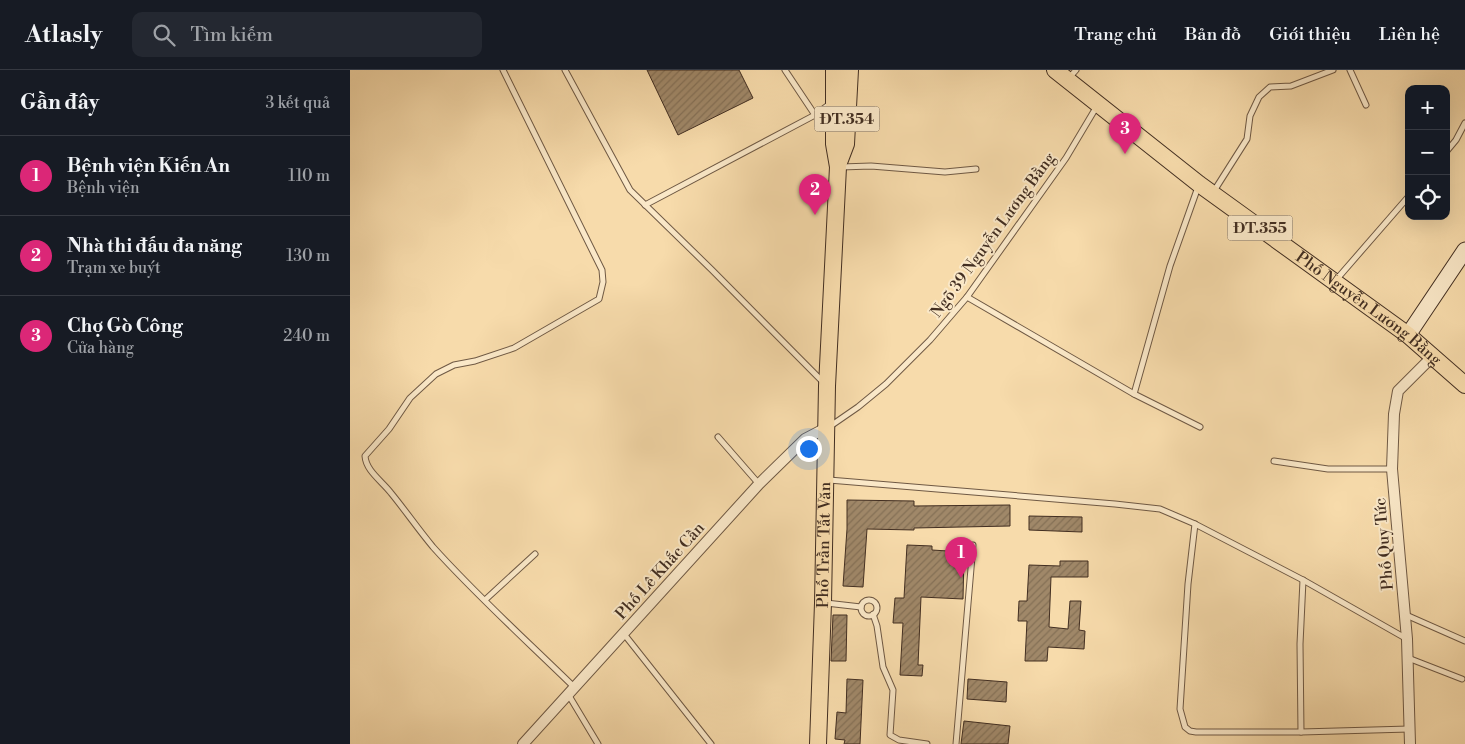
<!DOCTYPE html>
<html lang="vi">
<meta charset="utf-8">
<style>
:root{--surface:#171b24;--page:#242831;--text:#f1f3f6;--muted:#9ea1a6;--line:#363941;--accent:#db2777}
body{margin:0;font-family:"Libre Bodoni",serif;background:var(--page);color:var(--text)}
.controls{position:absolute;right:15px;top:15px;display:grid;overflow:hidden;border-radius:10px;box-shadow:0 5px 20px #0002}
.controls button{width:45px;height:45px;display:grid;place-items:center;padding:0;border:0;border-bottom:1px solid var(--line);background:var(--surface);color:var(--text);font:25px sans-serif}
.you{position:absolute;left:458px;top:378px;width:18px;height:18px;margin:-12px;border:4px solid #fff;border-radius:50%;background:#1a73e8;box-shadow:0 0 0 8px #1a73e833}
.badge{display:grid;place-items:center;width:32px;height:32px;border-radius:50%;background:var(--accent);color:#fff;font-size:16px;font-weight:700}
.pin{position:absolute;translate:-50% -41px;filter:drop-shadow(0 1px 2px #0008)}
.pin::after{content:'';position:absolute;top:26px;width:18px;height:15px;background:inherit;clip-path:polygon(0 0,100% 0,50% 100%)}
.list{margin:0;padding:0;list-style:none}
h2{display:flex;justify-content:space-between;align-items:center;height:65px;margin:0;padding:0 20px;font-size:21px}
h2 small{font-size:16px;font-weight:400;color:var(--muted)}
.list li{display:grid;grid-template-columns:32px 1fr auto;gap:15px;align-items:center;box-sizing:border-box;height:80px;padding:0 20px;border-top:1px solid var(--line)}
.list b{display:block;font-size:19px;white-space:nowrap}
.list p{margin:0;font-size:16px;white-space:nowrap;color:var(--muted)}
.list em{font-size:16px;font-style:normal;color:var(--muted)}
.icon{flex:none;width:28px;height:28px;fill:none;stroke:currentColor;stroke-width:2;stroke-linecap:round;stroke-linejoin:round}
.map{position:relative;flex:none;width:1115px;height:674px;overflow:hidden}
header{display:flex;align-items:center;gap:30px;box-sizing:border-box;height:70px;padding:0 25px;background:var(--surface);border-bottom:1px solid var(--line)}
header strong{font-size:24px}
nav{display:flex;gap:28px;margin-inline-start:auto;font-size:18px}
.search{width:350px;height:45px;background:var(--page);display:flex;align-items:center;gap:12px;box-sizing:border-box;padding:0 18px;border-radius:10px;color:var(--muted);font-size:19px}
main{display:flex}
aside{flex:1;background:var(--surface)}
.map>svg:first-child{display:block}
.building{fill:url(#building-hatch);stroke:#422e21}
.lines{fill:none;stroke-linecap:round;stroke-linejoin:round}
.lane-casing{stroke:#6f5944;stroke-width:7}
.street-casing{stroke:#6f5944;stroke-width:12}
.secondary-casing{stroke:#422e21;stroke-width:17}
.primary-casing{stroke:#422e21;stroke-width:18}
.lane{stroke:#fae8c8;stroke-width:5}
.street{stroke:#fae8c8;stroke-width:10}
.secondary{stroke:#fae8c8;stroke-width:15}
.primary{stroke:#f7dbab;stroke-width:16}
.labels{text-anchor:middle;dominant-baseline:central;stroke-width:4;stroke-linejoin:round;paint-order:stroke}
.shield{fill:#fae8c8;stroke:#796653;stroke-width:1}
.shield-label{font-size:15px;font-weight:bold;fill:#422e21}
.street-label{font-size:16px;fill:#422e21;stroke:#fae8c8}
</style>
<header>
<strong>Atlasly</strong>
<div class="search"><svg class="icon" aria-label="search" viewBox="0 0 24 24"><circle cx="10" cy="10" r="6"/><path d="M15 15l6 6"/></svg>Tìm kiếm</div>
<nav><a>Trang chủ</a><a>Bản đồ</a><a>Giới thiệu</a><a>Liên hệ</a></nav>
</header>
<main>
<aside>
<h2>Gần đây<small>3 kết quả</small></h2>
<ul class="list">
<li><span class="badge">1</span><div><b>Bệnh viện Kiến An</b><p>Bệnh viện</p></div><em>110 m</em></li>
<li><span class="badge">2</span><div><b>Nhà thi đấu đa năng</b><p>Trạm xe buýt</p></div><em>130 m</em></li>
<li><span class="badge">3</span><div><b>Chợ Gò Công</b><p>Cửa hàng</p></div><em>240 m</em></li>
</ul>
</aside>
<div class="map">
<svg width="1115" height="674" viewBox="0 0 1115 674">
<defs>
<pattern id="building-hatch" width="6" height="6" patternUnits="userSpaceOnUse" patternTransform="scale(1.25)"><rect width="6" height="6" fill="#a08869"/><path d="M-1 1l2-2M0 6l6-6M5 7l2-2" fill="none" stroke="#847056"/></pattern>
</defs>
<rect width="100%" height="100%" fill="#f7dbab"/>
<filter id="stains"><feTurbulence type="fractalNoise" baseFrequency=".004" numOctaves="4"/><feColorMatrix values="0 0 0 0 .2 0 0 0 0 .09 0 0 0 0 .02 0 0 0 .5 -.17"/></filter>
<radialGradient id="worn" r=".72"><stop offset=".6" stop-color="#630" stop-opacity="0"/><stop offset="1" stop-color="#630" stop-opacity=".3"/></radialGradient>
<g class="building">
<polygon points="297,0 389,0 403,28 328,65"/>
<polygon points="497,430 564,431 564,436 660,435 660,456 564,458 564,460 517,459 513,517 493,516 497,459"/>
<polygon points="679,446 732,447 732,462 679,460"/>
<polygon points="557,475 582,476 582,480 614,482 613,529 571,527 568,595 573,595 572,606 550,605 553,553 543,553 545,528 554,528"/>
<polygon points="710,491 738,491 738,507 701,507 699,557 718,559 720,531 731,531 729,560 735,561 734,579 698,577 697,591 675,591 677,551 668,551 669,531 677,531 679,495 710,496"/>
<polygon points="483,545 497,545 496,591 481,591"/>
<polygon points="497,609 513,610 510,674 494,674 495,670 485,669 487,642 496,643"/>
<polygon points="618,609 657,612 656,632 617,629"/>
<polygon points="614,651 660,656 658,674 611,674"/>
</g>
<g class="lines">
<g class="lane-casing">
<g id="lane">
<path d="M153 0 252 200 253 212 249 229 164 278 125 291 104 295 86 304 60 328 39 359 15 386C16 401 32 411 41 423 55 440 68 459 83 477 127 526 177 571 224 617"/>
<polyline points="215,0 280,120 362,200 473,312"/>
<polyline points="435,0 465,45"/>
<polyline points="1000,0 1016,35"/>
<polyline points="718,9 726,0"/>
<polyline points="1096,82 1106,70 1115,53"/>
<polyline points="491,97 521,96 595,102 626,99"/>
<polyline points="864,121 897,69 900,46 909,27 920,17 941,16 983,0"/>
<polyline points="295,135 465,45 481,33"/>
<polyline points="986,210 1059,126"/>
<polyline points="617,227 784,324 850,357"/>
<polyline points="784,324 820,196 848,117"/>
<polyline points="479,357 508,337 536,314 580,270 617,227 716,88 747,36"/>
<polyline points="368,367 409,414"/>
<polyline points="924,391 978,399 1042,399"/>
<polyline points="479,410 765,434 810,439 845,454 953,510 1057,569"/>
<polyline points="845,454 838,514 830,639 835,657 840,661 846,662 951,662 1059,659"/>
<polyline points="135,530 185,484"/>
<circle cx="519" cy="538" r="8"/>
<polyline points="476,533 511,537"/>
<polyline points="523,544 527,556 533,597 543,620 540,665 549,670 577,674"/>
<polyline points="1056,545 1115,571"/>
<polyline points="274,564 361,674"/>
<polyline points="1058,588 1112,609"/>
<polyline points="218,624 248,674"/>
<polyline points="951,662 950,574 953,510"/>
<polyline points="606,674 623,475"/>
</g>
</g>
<g class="street-casing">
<g id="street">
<polyline points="173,674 409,414 455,369 476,358"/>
<polyline points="1060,674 1057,569 1042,399 1044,344 1048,321 1083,286"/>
</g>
</g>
<g class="secondary-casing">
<polyline id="secondary" points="1058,265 1115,180"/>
</g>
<g class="primary-casing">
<g id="primary">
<path id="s1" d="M705 0 849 114 1058 265 1115 315"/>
<polyline points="488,95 496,74 500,0"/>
<path id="s2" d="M468 674 473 533 477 316 488 97 484 74V0"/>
</g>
</g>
<use href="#lane" class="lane"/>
<use href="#street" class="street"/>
<use href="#secondary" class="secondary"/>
<use href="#primary" class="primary"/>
</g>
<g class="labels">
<g class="shield">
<rect x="464.5" y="36.5" width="65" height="25" rx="4"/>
<rect x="877.5" y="145.5" width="65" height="25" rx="4"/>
</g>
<g class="shield-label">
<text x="497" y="49">ĐT.354</text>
<text x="910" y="158">ĐT.355</text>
</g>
<g class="street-label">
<text transform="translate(643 165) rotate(-54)">Ngõ 39 Nguyễn Lương Bằng</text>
<text stroke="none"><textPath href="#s1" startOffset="394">Phố Nguyễn Lương Bằng</textPath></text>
<text transform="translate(1034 474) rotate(-95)">Phố Quy Tức</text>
<text stroke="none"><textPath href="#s2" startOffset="199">Phố Trần Tất Văn</textPath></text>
<text transform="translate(310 501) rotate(-48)">Phố Lê Khắc Cần</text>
</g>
</g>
<rect width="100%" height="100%" filter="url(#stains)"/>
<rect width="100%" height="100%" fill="url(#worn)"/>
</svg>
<div class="controls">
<button>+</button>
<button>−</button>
<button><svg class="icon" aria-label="locate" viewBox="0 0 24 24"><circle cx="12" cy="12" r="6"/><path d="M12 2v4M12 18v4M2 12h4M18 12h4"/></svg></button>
</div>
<div class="you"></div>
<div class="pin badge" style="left:611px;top:508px">1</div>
<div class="pin badge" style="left:465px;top:145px">2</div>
<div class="pin badge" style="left:775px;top:84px">3</div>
</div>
</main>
